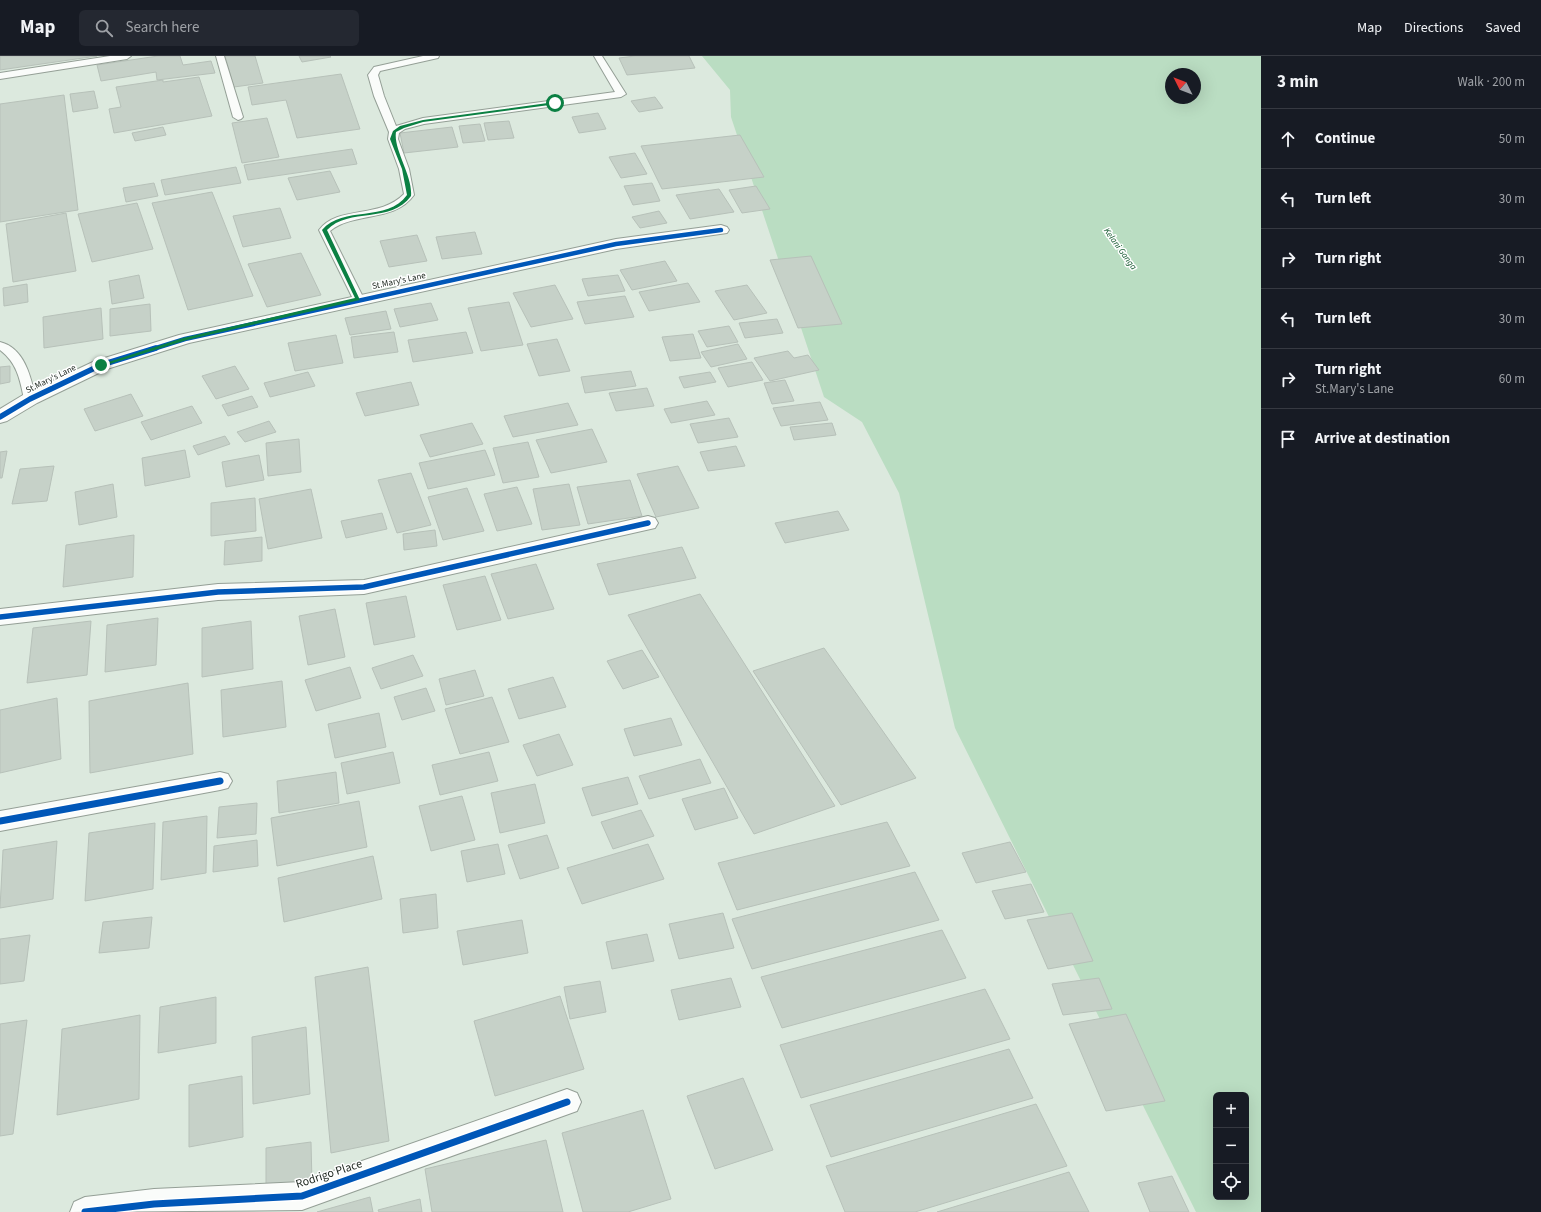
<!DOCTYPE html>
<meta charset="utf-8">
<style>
:root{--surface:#171b24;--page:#242831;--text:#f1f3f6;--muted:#9ea1a6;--line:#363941}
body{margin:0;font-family:"Source Sans 3",sans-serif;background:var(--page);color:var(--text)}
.controls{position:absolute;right:12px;bottom:12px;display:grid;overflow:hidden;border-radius:6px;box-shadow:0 4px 16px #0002}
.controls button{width:36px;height:36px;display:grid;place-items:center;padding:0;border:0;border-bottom:1px solid var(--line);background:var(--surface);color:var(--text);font:20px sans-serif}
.compass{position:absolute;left:1165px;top:12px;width:36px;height:36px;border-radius:50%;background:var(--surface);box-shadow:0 4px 16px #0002;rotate:312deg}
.stop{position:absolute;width:12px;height:12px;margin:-9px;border:3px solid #0b8043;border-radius:50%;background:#fff}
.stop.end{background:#0b8043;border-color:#fff;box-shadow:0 1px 4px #0008}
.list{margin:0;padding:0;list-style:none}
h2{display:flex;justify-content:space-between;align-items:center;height:52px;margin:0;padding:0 16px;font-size:17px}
h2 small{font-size:13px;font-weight:400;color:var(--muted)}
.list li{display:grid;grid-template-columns:26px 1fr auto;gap:12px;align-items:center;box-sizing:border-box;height:60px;padding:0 16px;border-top:1px solid var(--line)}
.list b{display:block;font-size:15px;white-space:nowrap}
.list p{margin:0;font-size:13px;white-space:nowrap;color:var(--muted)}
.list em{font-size:13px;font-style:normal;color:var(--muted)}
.icon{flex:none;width:22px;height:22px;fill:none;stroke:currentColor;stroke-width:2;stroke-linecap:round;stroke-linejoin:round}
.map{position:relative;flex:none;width:1261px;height:1156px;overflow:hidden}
header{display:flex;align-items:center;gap:24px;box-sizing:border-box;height:56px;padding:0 20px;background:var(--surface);border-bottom:1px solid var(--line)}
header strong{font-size:19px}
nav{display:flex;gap:22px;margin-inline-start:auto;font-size:14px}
.search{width:280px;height:36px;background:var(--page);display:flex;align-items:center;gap:10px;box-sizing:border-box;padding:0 14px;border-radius:6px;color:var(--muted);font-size:15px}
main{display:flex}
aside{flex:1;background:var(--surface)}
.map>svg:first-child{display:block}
.water{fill:#baddc2;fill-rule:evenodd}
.building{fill:#c6d1c8;stroke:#b7c1b9}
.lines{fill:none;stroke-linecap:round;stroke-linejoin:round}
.lane-casing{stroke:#949f96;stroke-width:2}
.street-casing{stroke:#949f96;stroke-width:2}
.lane{fill:#fafcfa;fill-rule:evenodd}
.street{fill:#fafcfa;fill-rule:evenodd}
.cycleway-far2-casing{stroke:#fff;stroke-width:6}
.cycleway-far1-casing{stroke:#fff;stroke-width:8}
.cycleway-casing{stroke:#fff;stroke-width:10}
.cycleway-far2{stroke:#0057b8;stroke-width:4.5}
.cycleway-far1{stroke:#0057b8;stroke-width:5.5}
.cycleway{stroke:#0057b8;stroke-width:7}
.route{fill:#0b8043}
.labels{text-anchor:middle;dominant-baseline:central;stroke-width:3;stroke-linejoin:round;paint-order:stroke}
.far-water-label{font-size:9px;font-style:italic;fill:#0c5228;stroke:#fff}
.far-street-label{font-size:9px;fill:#1a241c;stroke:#fff}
.near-street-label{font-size:12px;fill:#1a241c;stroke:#fff}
</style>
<header>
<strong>Map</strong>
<div class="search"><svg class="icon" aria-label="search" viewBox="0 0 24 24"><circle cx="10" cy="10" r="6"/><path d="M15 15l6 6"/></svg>Search here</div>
<nav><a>Map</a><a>Directions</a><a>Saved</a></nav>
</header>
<main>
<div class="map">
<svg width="1261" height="1156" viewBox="0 0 1261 1156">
<rect width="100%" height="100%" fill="#dce9de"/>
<path class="water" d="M702 0H1261V1156H1196L955 672 899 437 862 366 824 341 731 61 730 34ZM1171 18H1195V42H1171ZM1216 1039H1246V1141H1216Z"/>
<g class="building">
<polygon points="0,0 97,0 0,14"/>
<polygon points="158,0 180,0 183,9 211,5 215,17 157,24 156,16 101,25 97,9"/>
<polygon points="225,0 255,0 263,27 234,31"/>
<polygon points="299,0 330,0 331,1 302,6"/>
<polygon points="635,0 689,0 695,12 627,19 619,2"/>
<polygon points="341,18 360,73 297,82 286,44 252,49 248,31"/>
<polygon points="199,21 212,60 114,77 109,53 121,51 116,31 163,24 163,26"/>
<polygon points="94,35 98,52 73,56 70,38"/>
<polygon points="64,39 78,154 0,166 0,48"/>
<polygon points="655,41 663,52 639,56 631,45"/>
<polygon points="598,57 606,73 579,77 572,61"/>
<polygon points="267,62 279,101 242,107 232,67"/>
<polygon points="509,65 514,82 488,84 484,67"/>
<polygon points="480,68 485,85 463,87 459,70"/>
<polygon points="163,71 166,79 135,85 132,77"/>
<polygon points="452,71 458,91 404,97 400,77"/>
<polygon points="740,79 764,121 662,133 641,90"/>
<polygon points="352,93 357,108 248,124 244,109"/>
<polygon points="635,97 647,118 621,122 609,101"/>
<polygon points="236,111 241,127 165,139 161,124"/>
<polygon points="330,115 340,136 297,144 288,122"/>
<polygon points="154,127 158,140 126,146 123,132"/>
<polygon points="652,127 660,145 633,149 624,130"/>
<polygon points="756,130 770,153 742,157 729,134"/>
<polygon points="719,133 734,156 690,163 676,139"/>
<polygon points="212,136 253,240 188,254 152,147"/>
<polygon points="137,147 153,193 92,206 78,158"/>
<polygon points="280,152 291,182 243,191 233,160"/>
<polygon points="659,155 667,167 640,172 632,161"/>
<polygon points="66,157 76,215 13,226 6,168"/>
<polygon points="475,176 482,198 442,203 436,181"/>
<polygon points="417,179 427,205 389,211 380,185"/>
<polygon points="301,197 321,239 267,251 248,208"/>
<polygon points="811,200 842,268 798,272 770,204"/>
<polygon points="665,205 677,225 632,234 620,214"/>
<polygon points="139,219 144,242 112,248 109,225"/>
<polygon points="618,219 625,235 588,240 582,223"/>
<polygon points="688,227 700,246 649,255 639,236"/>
<polygon points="27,228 28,246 4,250 3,232"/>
<polygon points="555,229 573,263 531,271 513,237"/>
<polygon points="747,229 767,257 734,264 715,235"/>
<polygon points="625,240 634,261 585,268 577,246"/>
<polygon points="509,246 523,289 481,295 468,252"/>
<polygon points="431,247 438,264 400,271 394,253"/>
<polygon points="150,248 151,275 110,280 110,253"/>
<polygon points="101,252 103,283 44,292 43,261"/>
<polygon points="386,255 391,273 350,279 345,262"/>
<polygon points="777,263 783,277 745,282 739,267"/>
<polygon points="729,270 738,286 707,291 698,275"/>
<polygon points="394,276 398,296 354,302 351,281"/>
<polygon points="466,276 473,297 413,306 408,284"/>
<polygon points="693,278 701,302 670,305 662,281"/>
<polygon points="336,279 343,307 295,315 288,287"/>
<polygon points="557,283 570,315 539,320 527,288"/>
<polygon points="738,288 747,303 711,311 701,296"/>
<polygon points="788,295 794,302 808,299 819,314 770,325 754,302"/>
<polygon points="752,306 763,324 728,331 718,312"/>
<polygon points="10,310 10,326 0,328 0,311"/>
<polygon points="235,310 249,333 216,343 202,320"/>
<polygon points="631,315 636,330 585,337 581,321"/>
<polygon points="308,316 315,330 270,341 264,327"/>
<polygon points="710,316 716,326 684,332 679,321"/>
<polygon points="785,324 794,345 772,348 764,327"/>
<polygon points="411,326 419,349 365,360 356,337"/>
<polygon points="647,332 654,350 616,355 609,337"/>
<polygon points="131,338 143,360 95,375 84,353"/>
<polygon points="252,340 258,351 228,360 222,349"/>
<polygon points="707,345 715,359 671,367 664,353"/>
<polygon points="820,346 828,364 781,370 773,352"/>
<polygon points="568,347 578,369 513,381 504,360"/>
<polygon points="192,350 202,367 151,384 141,366"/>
<polygon points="729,362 738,381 698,387 690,368"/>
<polygon points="269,365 276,376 245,386 237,376"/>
<polygon points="472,367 483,388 430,401 420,379"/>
<polygon points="832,367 836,379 794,384 790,371"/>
<polygon points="592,373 607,406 551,417 536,384"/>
<polygon points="225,380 230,388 198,399 193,390"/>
<polygon points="299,383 301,416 268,420 266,387"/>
<polygon points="528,386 539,421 503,427 493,392"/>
<polygon points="736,390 745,410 708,415 700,396"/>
<polygon points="185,394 190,421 145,430 142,402"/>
<polygon points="485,394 495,419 428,433 419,407"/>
<polygon points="7,395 2,422 0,422 0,396"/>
<polygon points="259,399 264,424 226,431 222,406"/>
<polygon points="54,410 47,445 12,448 20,413"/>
<polygon points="678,410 699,452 656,461 637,418"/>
<polygon points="411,417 431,469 397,477 378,424"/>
<polygon points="630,424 642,460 588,468 577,431"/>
<polygon points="113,428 117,461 79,469 75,436"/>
<polygon points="569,428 580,469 542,474 533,433"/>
<polygon points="517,431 532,468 497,475 484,438"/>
<polygon points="467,432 484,475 443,484 428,441"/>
<polygon points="311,433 322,482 268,493 259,443"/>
<polygon points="255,442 256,475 211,480 211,447"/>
<polygon points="838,455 849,474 785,487 775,467"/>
<polygon points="382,457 387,473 346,482 341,465"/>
<polygon points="435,474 437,490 404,494 403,478"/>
<polygon points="134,479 133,521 63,531 66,489"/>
<polygon points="262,481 262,505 224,509 225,485"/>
<polygon points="682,491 696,522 609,539 597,508"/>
<polygon points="536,508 554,553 508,563 491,518"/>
<polygon points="485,520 501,564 457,574 443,529"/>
<polygon points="700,538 835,750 754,778 628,559"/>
<polygon points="406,540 415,581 374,589 366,547"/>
<polygon points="335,553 345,601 308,609 299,560"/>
<polygon points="158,562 156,609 105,616 107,569"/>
<polygon points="91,565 87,619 27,627 33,572"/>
<polygon points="251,565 253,613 202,621 202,572"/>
<polygon points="824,592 916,722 841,749 753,615"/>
<polygon points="642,594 659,621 623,633 607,605"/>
<polygon points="413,599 423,620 381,633 372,612"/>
<polygon points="350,611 361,642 316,655 305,624"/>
<polygon points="475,614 484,640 446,649 439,623"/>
<polygon points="553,621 566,651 519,663 508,633"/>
<polygon points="282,625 286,671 223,681 221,634"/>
<polygon points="188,627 193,698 90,717 89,645"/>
<polygon points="426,632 435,655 402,664 394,641"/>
<polygon points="492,641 509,686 460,698 445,653"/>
<polygon points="57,642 61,703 0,717 0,654"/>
<polygon points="379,657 386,691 335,702 328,668"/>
<polygon points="671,662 682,689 634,700 624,673"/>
<polygon points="559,678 573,709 537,720 523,689"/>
<polygon points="393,696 400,727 347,738 341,707"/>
<polygon points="489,696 498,725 440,739 432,709"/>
<polygon points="700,703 711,727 649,743 639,720"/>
<polygon points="336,716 339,747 279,757 277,725"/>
<polygon points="628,721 638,748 592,760 582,732"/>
<polygon points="535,728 545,767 500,777 491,737"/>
<polygon points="724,732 738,762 695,774 682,743"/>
<polygon points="462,740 475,784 431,795 419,750"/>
<polygon points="359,745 367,791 277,810 271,762"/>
<polygon points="257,747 256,778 217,782 219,751"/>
<polygon points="641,754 654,780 613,793 601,766"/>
<polygon points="207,760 206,817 161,824 163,766"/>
<polygon points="887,766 910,810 737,854 718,807"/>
<polygon points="155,767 153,833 85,845 89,777"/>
<polygon points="547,779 559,812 520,823 508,789"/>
<polygon points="257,784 258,810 213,816 214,790"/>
<polygon points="57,785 53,843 0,852 3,794"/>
<polygon points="1010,786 1026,816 976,827 962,797"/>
<polygon points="498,788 505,818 467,826 461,795"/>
<polygon points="648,788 664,823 582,848 567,812"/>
<polygon points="373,800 382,843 284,866 278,822"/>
<polygon points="915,816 939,864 752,913 732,863"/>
<polygon points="1031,828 1044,856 1005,863 992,835"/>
<polygon points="436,838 438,872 403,877 400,843"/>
<polygon points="723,857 734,892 679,903 669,868"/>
<polygon points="1072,857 1093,905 1048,913 1027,864"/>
<polygon points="152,861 149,892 99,897 103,866"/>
<polygon points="522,864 528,897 463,909 457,875"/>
<polygon points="942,874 966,922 782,972 761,921"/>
<polygon points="647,878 654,905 612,913 606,886"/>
<polygon points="30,879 24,925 0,928 0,883"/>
<polygon points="368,911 389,1085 331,1097 315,921"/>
<polygon points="731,922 741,951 679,964 671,934"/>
<polygon points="1099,922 1112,953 1063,959 1052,928"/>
<polygon points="600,925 606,956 570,963 564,931"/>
<polygon points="985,933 1010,983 801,1042 780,989"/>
<polygon points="560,940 584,1013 495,1040 474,965"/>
<polygon points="216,941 216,987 158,997 160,951"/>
<polygon points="1126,958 1165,1045 1106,1055 1069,968"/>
<polygon points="140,959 139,1043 57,1059 62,973"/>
<polygon points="27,964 13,1078 0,1080 0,968"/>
<polygon points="306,971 310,1038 253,1048 252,981"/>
<polygon points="1009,993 1033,1042 831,1101 810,1049"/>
<polygon points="242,1020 243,1081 189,1091 189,1029"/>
<polygon points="743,1022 773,1094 715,1113 687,1040"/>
<polygon points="1036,1048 1067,1110 915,1156 845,1156 826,1110"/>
<polygon points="643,1054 671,1143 628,1156 583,1156 562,1077"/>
<polygon points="546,1084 563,1156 432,1156 425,1113"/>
<polygon points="311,1086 312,1127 266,1134 266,1092"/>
<polygon points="1069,1116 1089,1156 937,1156"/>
<polygon points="1172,1120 1189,1156 1150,1156 1138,1127"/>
<polygon points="370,1141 373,1156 317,1156"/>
<polygon points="420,1143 422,1156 379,1156 378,1154"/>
</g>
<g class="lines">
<g class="lane-casing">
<g id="lane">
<polygon points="110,0 131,0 127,3 0,23 0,17"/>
<polygon points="216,0 224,0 243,61 241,63 238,64 233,61"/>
<path d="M423 0H439L438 2 380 15 378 19 384 40 396 70 423 62 615 36 594 0H602L626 38 621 41 424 68 405 73 399 77 398 83 409 113 414 139C394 167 355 155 330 175L364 243 358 246 354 245 319 174C338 149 380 163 404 138L399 113 388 83 389 76 374 40 368 19 374 11Z"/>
<path d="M0 286C25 292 31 322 36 343L34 346 30 347 24 343C20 323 17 307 0 294Z"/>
</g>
</g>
<g class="street-casing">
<g id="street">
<polygon points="721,169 727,171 729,174 727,177 616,193 189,287 107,313 37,347 7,365 0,367 0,353 23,339 95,305 179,279 616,183"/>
<polygon points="648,460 655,462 658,467 655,472 364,538 218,544 0,569 0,553 218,528 364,524"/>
<polygon points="220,716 228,718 232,725 228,732 220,734 0,775 0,755"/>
<polygon points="567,1033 577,1037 581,1046 577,1055 302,1154 70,1156 74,1146 85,1141 154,1133 302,1126"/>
</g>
</g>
<use href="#lane" class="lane"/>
<use href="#street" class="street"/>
<g class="cycleway-far2-casing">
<polyline id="cycleway-far2" points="153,293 185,283 616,188 721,174"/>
</g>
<g class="cycleway-far1-casing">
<g id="cycleway-far1">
<polyline points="0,361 30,343 101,309 156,292"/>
<polyline points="0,561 218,536 364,531 648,467"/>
</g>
</g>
<g class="cycleway-casing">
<g id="cycleway">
<polyline points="0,765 220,725"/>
<polyline points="85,1156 154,1148 302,1140 567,1046"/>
</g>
</g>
<use href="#cycleway-far2" class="cycleway-far2"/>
<use href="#cycleway-far1" class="cycleway-far1"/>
<use href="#cycleway" class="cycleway"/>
</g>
<path class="route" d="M555 46 557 48 423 66 404 72 396 76C393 93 413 120 411 140 391 168 349 151 327 174L360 244 187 284 103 310 99 309 183 282 355 242 322 174C343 149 387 167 407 139L402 113 390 83 393 75 400 70 423 64Z"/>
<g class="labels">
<g class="far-water-label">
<text transform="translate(1120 193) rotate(54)">Kelani Ganga</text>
</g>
<g class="far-street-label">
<text transform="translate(399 225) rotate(-12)">St.Mary's Lane</text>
<text transform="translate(51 323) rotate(-26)">St.Mary's Lane</text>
</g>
<g class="near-street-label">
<text transform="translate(329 1118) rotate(-18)">Rodrigo Place</text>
</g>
</g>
</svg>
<div class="controls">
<button>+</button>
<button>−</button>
<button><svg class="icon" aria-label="locate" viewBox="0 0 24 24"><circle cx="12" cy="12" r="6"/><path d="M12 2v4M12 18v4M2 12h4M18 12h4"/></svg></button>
</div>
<svg class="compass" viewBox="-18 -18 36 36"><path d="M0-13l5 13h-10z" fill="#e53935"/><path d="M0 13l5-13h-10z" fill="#9ea1a6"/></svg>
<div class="stop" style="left:555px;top:47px"></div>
<div class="stop end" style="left:101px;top:309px"></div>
</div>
<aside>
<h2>3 min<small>Walk · 200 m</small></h2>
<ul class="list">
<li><svg class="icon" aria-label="ahead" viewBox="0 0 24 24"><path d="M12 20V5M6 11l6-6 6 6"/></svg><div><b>Continue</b></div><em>50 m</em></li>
<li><svg class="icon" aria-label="left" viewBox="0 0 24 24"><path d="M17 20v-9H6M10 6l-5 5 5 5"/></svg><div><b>Turn left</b></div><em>30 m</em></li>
<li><svg class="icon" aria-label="right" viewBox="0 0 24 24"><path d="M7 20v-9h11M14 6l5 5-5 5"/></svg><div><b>Turn right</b></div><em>30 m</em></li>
<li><svg class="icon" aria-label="left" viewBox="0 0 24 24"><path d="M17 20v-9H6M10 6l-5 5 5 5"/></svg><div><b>Turn left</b></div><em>30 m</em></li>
<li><svg class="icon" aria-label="right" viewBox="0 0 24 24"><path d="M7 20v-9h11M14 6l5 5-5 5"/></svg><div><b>Turn right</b><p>St.Mary's Lane</p></div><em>60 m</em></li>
<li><svg class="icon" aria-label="arrive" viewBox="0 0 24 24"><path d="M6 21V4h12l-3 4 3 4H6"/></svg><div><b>Arrive at destination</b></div></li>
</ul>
</aside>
</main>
